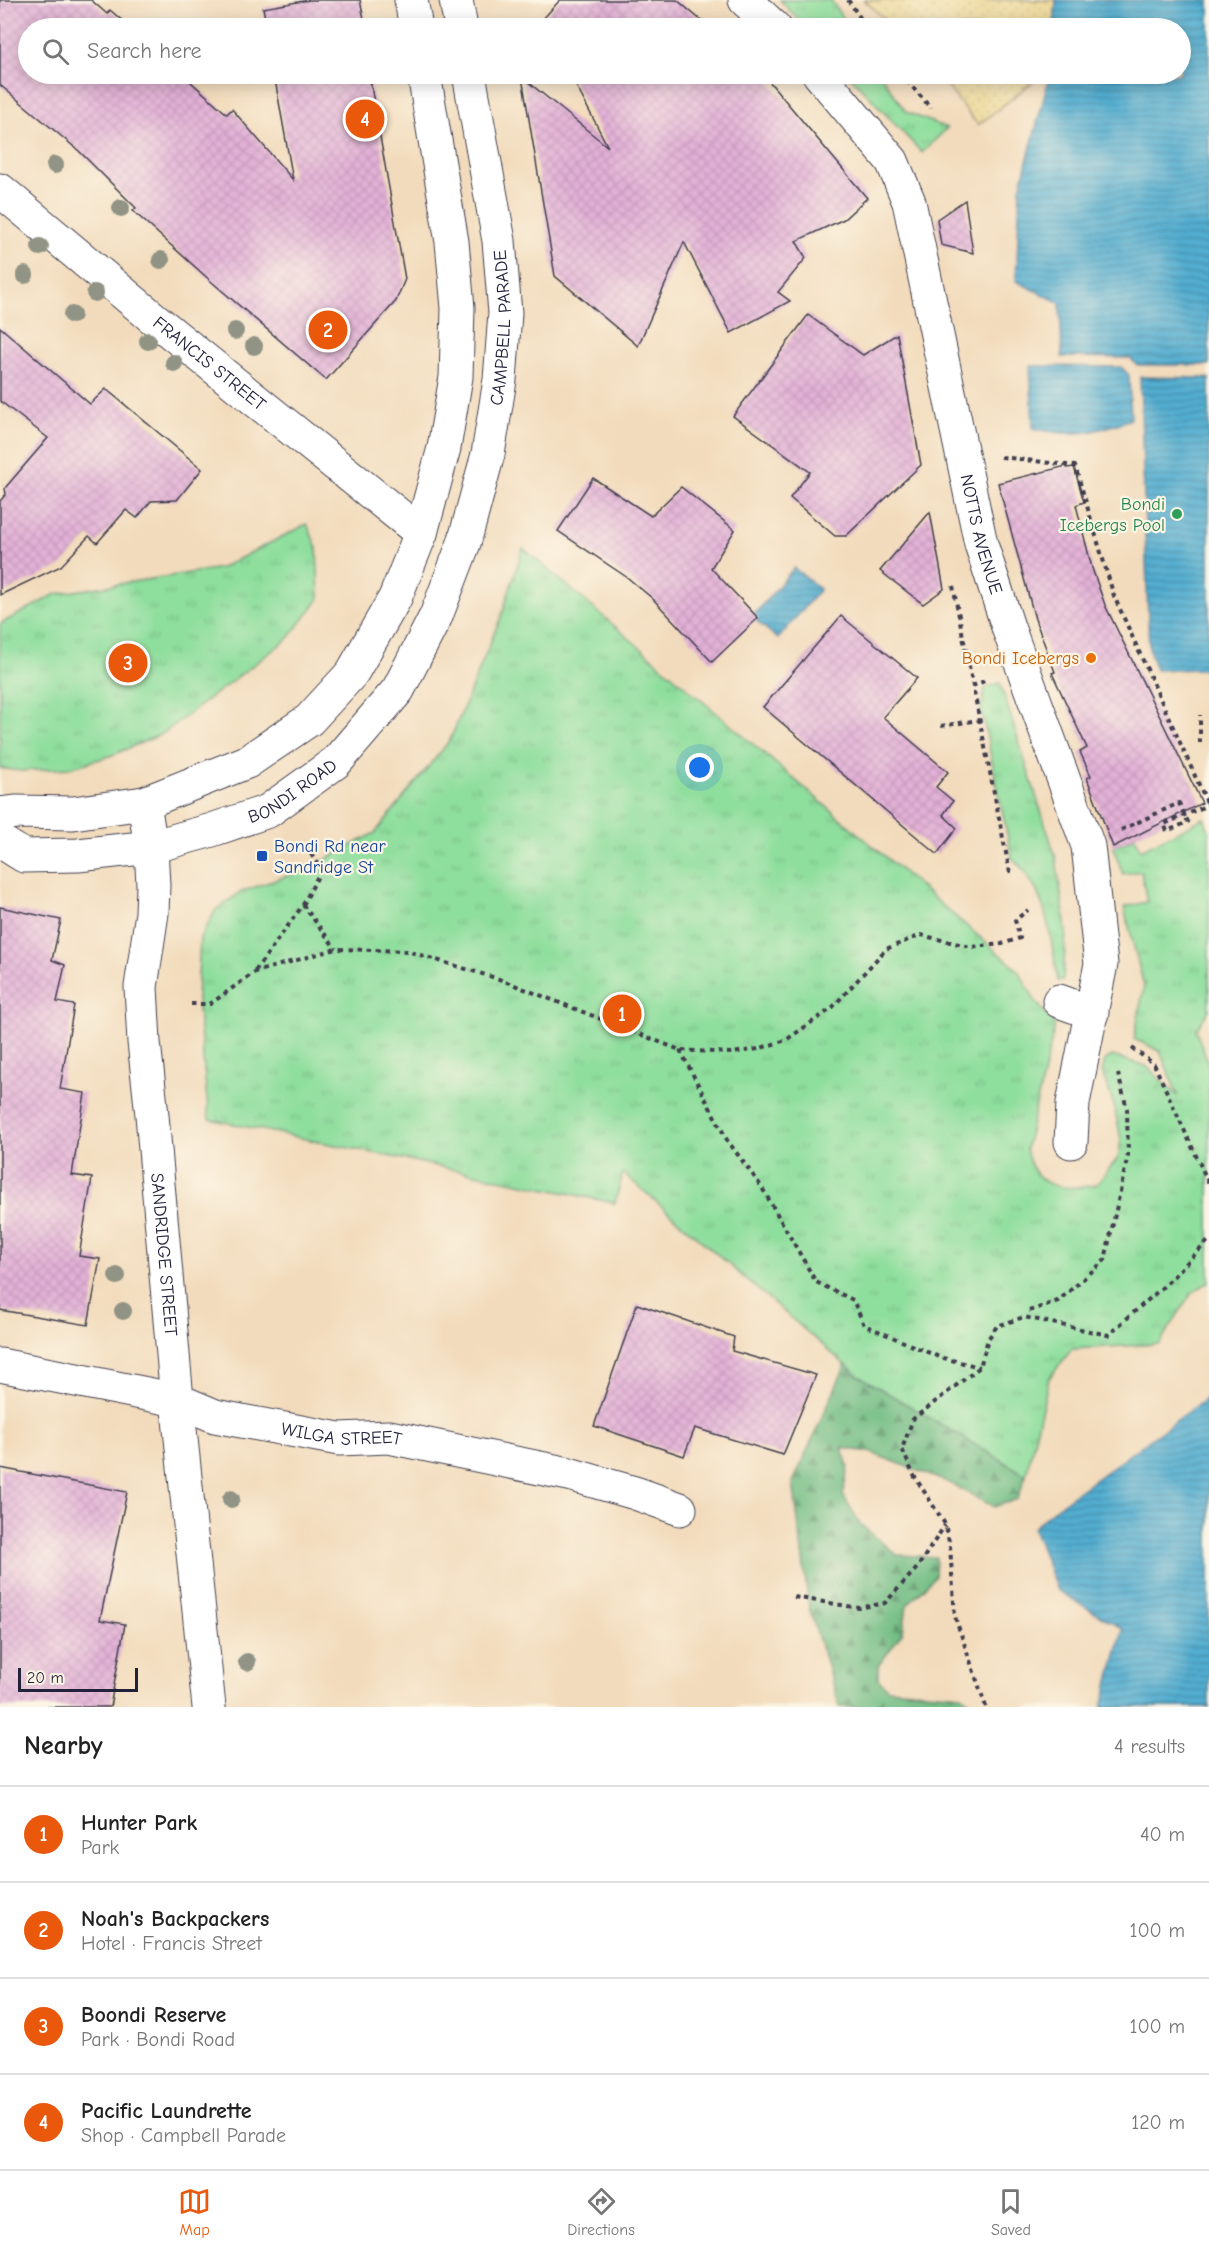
<!DOCTYPE html>
<meta charset="utf-8">
<style>
:root{--surface:#fff;--page:#f2f2f2;--text:#222;--muted:#767676;--line:#e0e0e0;--accent:#ea580c}
body{margin:0;font-family:"Comic Neue",sans-serif;background:var(--page);color:var(--text)}
.scale{position:absolute;left:18px;bottom:15px;width:120px;box-sizing:border-box;padding-left:6px;border:3px solid #22223b;border-top:0;font-size:16px;line-height:21px;white-space:nowrap;color:#22223b;-webkit-text-stroke:4px #fcf5e5;paint-order:stroke}
.you{position:absolute;left:700px;top:768px;width:21px;height:21px;margin:-15px;border:4px solid #fff;border-radius:50%;background:#1a73e8;box-shadow:0 0 0 9px #1a73e833}
.badge{display:grid;place-items:center;width:39px;height:39px;border-radius:50%;background:var(--accent);color:#fff;font-size:20px;font-weight:700}
.pin{position:absolute;translate:-50% -50%;border:3px solid #fff;box-shadow:0 2px 6px #0006}
.list{margin:0;padding:0;list-style:none}
h2{display:flex;justify-content:space-between;align-items:center;height:78px;margin:0;padding:0 24px;font-size:26px}
h2 small{font-size:20px;font-weight:400;color:var(--muted)}
.list li{display:grid;grid-template-columns:39px 1fr auto;gap:18px;align-items:center;box-sizing:border-box;height:96px;padding:0 24px;border-top:2px solid var(--line)}
.list b{display:block;font-size:22px;white-space:nowrap}
.list p{margin:0;font-size:20px;white-space:nowrap;color:var(--muted)}
.list em{font-size:20px;font-style:normal;color:var(--muted)}
.icon{flex:none;width:33px;height:33px;fill:none;stroke:currentColor;stroke-width:2;stroke-linecap:round;stroke-linejoin:round}
.map{position:relative;flex:none;width:1209px;height:1707px;overflow:hidden}
.search{position:absolute;background:var(--surface);box-shadow:0 3px 15px #0003;left:18px;right:18px;top:18px;height:66px;display:flex;align-items:center;gap:15px;box-sizing:border-box;padding:0 21px;border-radius:33px;color:var(--muted);font-size:22px}
.sheet{height:462px;background:var(--surface)}
nav{display:flex;justify-content:space-around;align-items:center;box-sizing:border-box;height:84px;border-top:2px solid var(--line);background:var(--surface);font-size:16px;color:var(--muted)}
nav a{display:grid;justify-items:center;gap:3px}
nav .on{color:var(--accent)}
.map>svg:first-child{display:block}
.grass{fill:url(#grass-tufts);stroke:#58806c;stroke-width:1.5}
.forest{fill:url(#forest-firs);stroke:#4a7060;stroke-width:1.5}
.sand{fill:url(#sand-dots);stroke:#887e6c;stroke-width:1.5}
.water{fill:url(#water-rules);stroke:#3a6886;stroke-width:1.5}
.building{fill:url(#building-cross-hatch)}
.lines{fill:none;stroke-linecap:round;stroke-linejoin:round}
.minor-casing{stroke:#413e4e;stroke-width:35}
.tertiary-casing{stroke:#413e4e;stroke-width:35}
.primary-casing{stroke:#413e4e;stroke-width:35}
.path{stroke:#413e4e;stroke-width:4;stroke-dasharray:4.5 4.5;stroke-linecap:butt}
.minor{stroke:#fff;stroke-width:33}
.tertiary{stroke:#fff;stroke-width:33}
.primary{stroke:#fff;stroke-width:33}
.tree{fill:#919485}
.leisure-dot{fill:#2e9e5b;stroke:#fcf5e5;stroke-width:2}
.food-dot{fill:#e8710a;stroke:#fcf5e5;stroke-width:2}
.transit-dot{fill:#1a4fb4;stroke:#fcf5e5;stroke-width:2}
.labels{text-anchor:middle;dominant-baseline:central;stroke-width:4.5;stroke-linejoin:round;paint-order:stroke}
.street-label{font-size:18px;fill:#22223b;stroke:#fcf5e5}
.leisure-label{font-size:18px;fill:#27864d;stroke:#fcf5e5;text-anchor:end}
.food-label{font-size:18px;fill:#c56008;stroke:#fcf5e5;text-anchor:end}
.transit-label{font-size:18px;fill:#164399;stroke:#fcf5e5;text-anchor:start}
</style>
<div class="map">
<svg width="1209" height="1707" viewBox="0 0 1209 1707">
<defs>
<pattern id="grass-tufts" width="24" height="20" patternUnits="userSpaceOnUse" patternTransform="scale(1.5)"><rect width="24" height="20" fill="#8ede9d"/><path d="M3 7l-1-3M5 7V3M7 7l1-3M15 17l-1-3M17 17v-4M19 17l1-3" fill="none" stroke="#7abe88"/></pattern>
<pattern id="forest-firs" width="22" height="20" patternUnits="userSpaceOnUse" patternTransform="scale(1.5)"><rect width="22" height="20" fill="#72bd84"/><path d="M5 1l3.5 6h-7zM16 11l3.5 6h-7z" fill="#5d996d"/></pattern>
<pattern id="sand-dots" width="8" height="8" patternUnits="userSpaceOnUse" patternTransform="scale(1.5)"><rect width="8" height="8" fill="#eeda9e"/><path d="M2 2h.1M6 6h.1" fill="none" stroke="#ccbb89" stroke-width="1.8" stroke-linecap="round"/></pattern>
<pattern id="water-rules" width="6" height="5" patternUnits="userSpaceOnUse" patternTransform="scale(1.5)"><rect width="6" height="5" fill="#52add0"/><path d="M0 2.5h6" fill="none" stroke="#448caa"/></pattern>
<pattern id="building-cross-hatch" width="8" height="8" patternUnits="userSpaceOnUse" patternTransform="scale(1.5)"><rect width="8" height="8" fill="#e3b1d7"/><path d="M0 0l8 8M0 8l8-8" fill="none" stroke="#c298b9"/></pattern>
</defs>
<rect width="100%" height="100%" fill="#fcf5e5"/>
<filter id="ink" filterUnits="userSpaceOnUse"><feTurbulence type="fractalNoise" baseFrequency=".0167" numOctaves="2"/><feDisplacementMap in="SourceGraphic" scale="12" xChannelSelector="R" yChannelSelector="G"/><feConvolveMatrix kernelMatrix="1 2 1 2 8 2 1 2 1" color-interpolation-filters="sRGB"/></filter>
<filter id="wash" filterUnits="userSpaceOnUse"><feTurbulence type="fractalNoise" baseFrequency=".008" numOctaves="4" result="noise"/><feDisplacementMap in="SourceGraphic" scale="24" xChannelSelector="R" yChannelSelector="G"/><feGaussianBlur stdDeviation="1.35" result="paint"/><feColorMatrix in="noise" values="0 0 0 0 0 0 0 0 0 0 0 0 0 0 0 0 0 1.4 0 .05"/><feComposite in="paint" operator="in"/></filter>
<g filter="url(#wash)">
<rect width="100%" height="100%" fill="#f2dbbc"/>
<g class="grass">
<polygon points="780,0 831,0 849,28 806,28"/>
<polygon points="848,74 880,74 906,112 947,128 922,153"/>
<polygon points="307,524 317,548 319,599 289,638 162,734 110,756 69,768 20,771 0,768 0,624 56,594 221,568"/>
<path d="M523 548 1017 969 1036 1002 1055 1025 1026 1148C1033 1189 1061 1191 1096 1185L1118 1158 1121 1139 1113 1102 1102 1072 1105 1060 1112 1056 1146 1066 1178 1096 1160 1051 1134 1039 1144 986 1124 907 1147 902 1141 871 1123 874 1113 847 1135 837 1141 850 1204 818 1209 831V1010L1196 1030 1209 1066V1281L1191 1294 1159 1344 1072 1349 1049 1378 1026 1475 857 1375 623 1173 615 1203 209 1119 197 999 200 938 216 910 241 892 312 867 375 833 450 740 501 617Z"/>
<path d="M1000 683 1056 858 1066 931 1063 980 1058 981C1050 935 1048 891 1012 858L981 708 985 688Z"/>
</g>
<polygon class="forest" points="846,1364 857,1375 1026,1475 1018,1499 994,1507 952,1484 869,1452 842,1448 848,1466 843,1495 860,1524 897,1555 936,1557 935,1576 907,1605 903,1632 878,1666 878,1679 888,1689 962,1695 976,1707 840,1707 809,1608 793,1482"/>
<g class="sand">
<polygon points="864,0 1056,0 1054,28 894,28"/>
<polygon points="937,74 1043,74 978,125"/>
</g>
<g class="water">
<polygon points="1056,0 1209,0 1209,365 1137,365 1130,358 1062,357 1060,303 1016,281 1020,188 1050,74 1180,74 1180,28 1054,28"/>
<path d="M1030 366 1121 367 1129 375 1131 419C1095 433 1071 438 1033 428Z"/>
<polygon points="1140,377 1209,378 1209,669 1156,670 1149,650"/>
<polygon points="794,568 820,589 778,639 752,617"/>
<polygon points="1209,1395 1209,1707 1102,1707 1123,1629 1057,1590 1033,1528 1053,1510 1203,1401"/>
</g>
<g id="blocks">
<g class="building">
<polygon points="0,0 91,0 107,14 110,10 131,28 28,28 28,74 182,74 227,114 232,109 293,180 274,74 369,74 405,279 396,301 326,380 213,283 133,211 136,208 79,151 0,85"/>
<polygon points="309,0 360,0 366,28 267,28 263,8"/>
<polygon points="560,0 677,0 710,28 547,28 542,20"/>
<polygon points="570,74 763,74 867,198 844,219 796,241 806,258 778,292 790,301 731,333 684,242 638,346 555,276 522,77 608,147"/>
<polygon points="965,200 973,253 941,245 937,219"/>
<polygon points="808,315 863,355 897,334 921,465 846,536 835,536 790,498 810,472 733,416"/>
<polygon points="0,327 90,404 106,389 202,469 177,500 151,501 137,518 126,510 97,543 89,536 61,566 0,595 0,501 6,494 5,488 48,438 0,401"/>
<polygon points="1066,466 1067,468 1074,467 1084,502 1076,505 1092,568 1105,605 1202,803 1113,847 1087,778 1091,776 1080,752 1087,748 1052,673 1055,672 1035,619 998,483"/>
<polygon points="593,478 651,516 681,487 735,530 711,568 758,618 712,662 653,599 628,578 558,531"/>
<polygon points="930,512 944,589 923,604 880,571"/>
<polygon points="841,616 917,678 883,717 948,772 936,787 953,801 943,815 957,828 937,854 763,707"/>
<polygon points="0,907 61,920 52,960 65,965 57,1002 74,1005 60,1089 85,1093 72,1175 92,1178 79,1256 100,1259 88,1325 0,1310"/>
<polygon points="637,1304 734,1337 732,1351 816,1375 783,1455 695,1428 684,1456 594,1426"/>
<polygon points="0,1468 127,1492 100,1620 125,1624 110,1707 0,1707"/>
</g>
</g>
</g>
<g filter="url(#ink)">
<use href="#blocks" fill-opacity="0" stroke="#413e4e" stroke-width="1.5"/>
<g class="lines">
<g class="minor-casing">
<g id="minor">
<polyline points="745,0 775,28"/>
<path id="s1" d="M819 74 892 161 909 202 981 544 1009 630 1088 846 1101 964 1073 1103 1071 1142"/>
<polyline points="1059,1001 1092,1013"/>
<path id="s2" d="M0 1365 177 1400 215 1416 236 1420 339 1439 389 1437 569 1474 635 1493 680 1509"/>
</g>
</g>
<g class="tertiary-casing">
<g id="tertiary">
<path id="s3" d="M0 190 158 322 421 533"/>
<path id="s4" d="M144 803 151 847 153 885 152 913 141 987 144 1042 152 1115 177 1400 209 1707"/>
</g>
</g>
<g class="primary-casing">
<g id="primary">
<polyline points="411,0 416,28"/>
<polyline points="456,0 461,28"/>
<polyline points="0,814 17,812 73,813 144,803 247,762 309,720 352,673 395,598 421,533 444,448 456,377 458,308 452,242 424,74"/>
<path id="s5" d="M0 841 24 856 78 855 151 847 212 830 268 811 336 762 398 690 436 616 464 543 488 454 500 380 505 313 499 241 469 74"/>
</g>
</g>
<g class="path">
<polyline points="848,0 867,28"/>
<polyline points="901,74 931,108"/>
<polyline points="1002,456 1002,457 1075,466 1114,596 1209,807"/>
<polyline points="953,586 1010,873"/>
<polyline points="972,686 987,680"/>
<polyline points="941,726 979,720"/>
<polyline points="1200,743 1200,715"/>
<polyline points="1121,830 1179,803 1188,822 1167,831 1164,824 1208,805"/>
<polyline points="303,905 321,870 306,846"/>
<polyline points="255,971 303,905 336,949"/>
<polyline points="191,1004 210,1004 255,972 336,949 407,951 499,979 680,1050 732,1053 758,1049 786,1040 831,1009 886,949 921,935 971,947 1002,944 1020,938 1015,920 1028,910"/>
<polyline points="1132,1048 1154,1064 1209,1184"/>
<polyline points="680,1050 727,1140 761,1186 816,1282 853,1300 864,1325 939,1357 980,1367"/>
<polyline points="1029,1311 1058,1301 1105,1260 1128,1155 1127,1109 1118,1074"/>
<polyline points="794,1597 859,1608 885,1603 917,1568 945,1525"/>
<polyline points="986,1707 955,1617 950,1546 945,1524 913,1474 902,1449 913,1419 980,1367 988,1339 997,1326 1024,1317 1108,1335 1165,1285 1209,1240"/>
</g>
<use href="#minor" class="minor"/>
<use href="#tertiary" class="tertiary"/>
<use href="#primary" class="primary"/>
</g>
<g class="tree">
<circle cx="55" cy="165" r="9"/>
<circle cx="121" cy="208" r="9"/>
<circle cx="40" cy="247" r="9"/>
<circle cx="161" cy="260" r="9"/>
<circle cx="25" cy="275" r="9"/>
<circle cx="95" cy="293" r="9"/>
<circle cx="72" cy="315" r="9"/>
<circle cx="235" cy="331" r="9"/>
<circle cx="148" cy="341" r="9"/>
<circle cx="254" cy="346" r="9"/>
<circle cx="174" cy="363" r="9"/>
<circle cx="117" cy="1276" r="9"/>
<circle cx="123" cy="1311" r="9"/>
<circle cx="231" cy="1499" r="9"/>
<circle cx="247" cy="1662" r="9"/>
</g>
</g>
<circle class="leisure-dot" cx="1177" cy="514" r="6"/>
<circle class="food-dot" cx="1091" cy="658" r="6"/>
<rect class="transit-dot" x="256" y="850" width="12" height="12" rx="3"/>
<g class="labels">
<g class="street-label">
<text stroke="none"><textPath href="#s5" startOffset="838">CAMPBELL PARADE</textPath></text>
<text stroke="none"><textPath href="#s3" startOffset="272">FRANCIS STREET</textPath></text>
<text stroke="none"><textPath href="#s1" startOffset="498">NOTTS AVENUE</textPath></text>
<text stroke="none"><textPath href="#s5" startOffset="309">BONDI ROAD</textPath></text>
<text stroke="none"><textPath href="#s4" startOffset="454">SANDRIDGE STREET</textPath></text>
<text stroke="none"><textPath href="#s2" startOffset="350">WILGA STREET</textPath></text>
</g>
<g class="leisure-label">
<text x="1165" y="504">Bondi<tspan x="1165" dy="21">Icebergs Pool</tspan></text>
</g>
<g class="food-label">
<text x="1079" y="658">Bondi Icebergs</text>
</g>
<g class="transit-label">
<text x="274" y="846">Bondi Rd near<tspan x="274" dy="21">Sandridge St</tspan></text>
</g>
</g>
</svg>
<div class="scale">20 m</div>
<div class="you"></div>
<div class="pin badge" style="left:622px;top:1014px">1</div>
<div class="pin badge" style="left:328px;top:330px">2</div>
<div class="pin badge" style="left:128px;top:663px">3</div>
<div class="pin badge" style="left:365px;top:119px">4</div>
<div class="search"><svg class="icon" aria-label="search" viewBox="0 0 24 24"><circle cx="10" cy="10" r="6"/><path d="M15 15l6 6"/></svg>Search here</div>
</div>
<section class="sheet">
<h2>Nearby<small>4 results</small></h2>
<ul class="list">
<li><span class="badge">1</span><div><b>Hunter Park</b><p>Park</p></div><em>40 m</em></li>
<li><span class="badge">2</span><div><b>Noah's Backpackers</b><p>Hotel · Francis Street</p></div><em>100 m</em></li>
<li><span class="badge">3</span><div><b>Boondi Reserve</b><p>Park · Bondi Road</p></div><em>100 m</em></li>
<li><span class="badge">4</span><div><b>Pacific Laundrette</b><p>Shop · Campbell Parade</p></div><em>120 m</em></li>
</ul>
</section>
<nav>
<a class="on"><svg class="icon" aria-label="map" viewBox="0 0 24 24"><path d="M3 6l6-2 6 2 6-2v14l-6 2-6-2-6 2zM9 4v14M15 6v14"/></svg>Map</a>
<a><svg class="icon" aria-label="directions" viewBox="0 0 24 24"><path d="M12 3l9 9-9 9-9-9zM9 14v-3h6M13 9l2 2-2 2"/></svg>Directions</a>
<a><svg class="icon" aria-label="saved" viewBox="0 0 24 24"><path d="M7 4h10v16l-5-4-5 4z"/></svg>Saved</a>
</nav>
